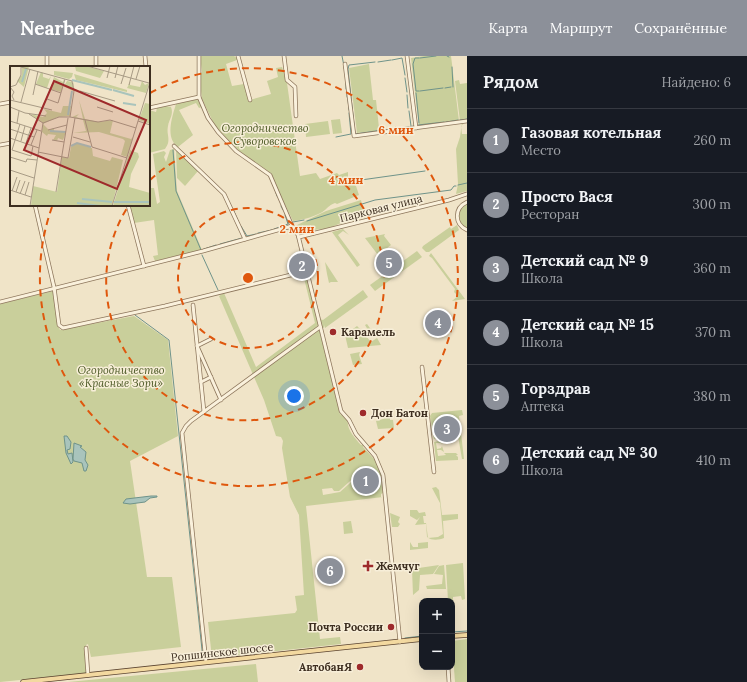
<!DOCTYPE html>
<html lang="ru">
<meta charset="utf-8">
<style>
:root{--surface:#171b24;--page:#242831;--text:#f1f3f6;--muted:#9ea1a6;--line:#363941;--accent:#8c9099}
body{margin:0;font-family:Lora,serif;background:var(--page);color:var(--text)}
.controls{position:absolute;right:12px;bottom:12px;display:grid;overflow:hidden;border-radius:8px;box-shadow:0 4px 16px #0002}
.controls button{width:36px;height:36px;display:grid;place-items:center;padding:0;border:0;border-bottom:1px solid var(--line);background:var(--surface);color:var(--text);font:20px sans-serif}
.you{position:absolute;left:294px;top:340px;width:14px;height:14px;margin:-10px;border:3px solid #fff;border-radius:50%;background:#1a73e8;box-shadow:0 0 0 6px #1a73e833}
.badge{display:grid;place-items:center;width:26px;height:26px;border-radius:50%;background:var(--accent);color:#fff;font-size:13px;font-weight:700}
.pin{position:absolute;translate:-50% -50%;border:2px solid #fff;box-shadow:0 1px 4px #0006}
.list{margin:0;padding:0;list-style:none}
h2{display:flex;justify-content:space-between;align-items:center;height:52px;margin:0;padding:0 16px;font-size:17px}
h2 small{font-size:13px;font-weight:400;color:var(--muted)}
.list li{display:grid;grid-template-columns:26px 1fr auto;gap:12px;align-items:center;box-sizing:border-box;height:64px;padding:0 16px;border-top:1px solid var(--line)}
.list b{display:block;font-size:15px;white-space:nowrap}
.list p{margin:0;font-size:13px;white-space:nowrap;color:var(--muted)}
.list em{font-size:13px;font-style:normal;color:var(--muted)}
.map{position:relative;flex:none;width:467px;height:626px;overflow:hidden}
header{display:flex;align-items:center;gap:24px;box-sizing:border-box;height:56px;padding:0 20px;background:var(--accent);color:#fff}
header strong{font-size:19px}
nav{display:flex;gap:22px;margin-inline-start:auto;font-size:14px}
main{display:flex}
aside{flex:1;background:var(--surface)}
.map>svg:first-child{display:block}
.green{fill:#c9cf9b}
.water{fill:#a9c4bc;stroke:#6f938a}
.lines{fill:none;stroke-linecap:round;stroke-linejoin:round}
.stream{stroke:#6f938a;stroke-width:1}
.minor-casing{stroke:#8d765c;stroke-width:4.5}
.major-casing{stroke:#5b4430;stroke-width:5.5}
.minor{stroke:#faf1dc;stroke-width:3}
.major{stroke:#f3d9a0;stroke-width:4}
.ring{fill:none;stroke:#df570d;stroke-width:2;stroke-dasharray:7 5}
.poi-dot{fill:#9e2a2b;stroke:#f7eed8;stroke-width:1.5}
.labels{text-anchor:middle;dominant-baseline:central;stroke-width:3;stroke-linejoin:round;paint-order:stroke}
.park-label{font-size:11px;font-style:italic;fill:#4d5a26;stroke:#f7eed8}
.street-label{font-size:11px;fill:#3d2e20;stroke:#f7eed8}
.poi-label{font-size:11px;font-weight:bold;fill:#3d2e20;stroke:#f7eed8;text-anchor:start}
.inset-river{fill:none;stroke:#a9c4bc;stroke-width:2}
.inset-road{fill:none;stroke:#a89b85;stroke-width:1}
.view{fill:#9e2a2b;fill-opacity:0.15;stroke:#9e2a2b;stroke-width:2}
.inset-edge{fill:none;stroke:#3d2e20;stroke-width:2}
.centre{fill:#df570d;stroke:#f7eed8;stroke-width:2}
.ring-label{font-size:12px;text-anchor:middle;font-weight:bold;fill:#df570d;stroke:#f7eed8;stroke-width:3;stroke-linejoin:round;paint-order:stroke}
</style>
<header>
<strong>Nearbee</strong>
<nav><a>Карта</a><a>Маршрут</a><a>Сохранённые</a></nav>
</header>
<main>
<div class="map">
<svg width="467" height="626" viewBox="0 0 467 626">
<rect width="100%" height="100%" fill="#f0e4c8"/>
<g class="green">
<path d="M200 0H234L237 2V4L226 8 232 30 244 28 250 44 271 38 267 25 278 21 276 12 282 11 287 27 300 120 316 117 320 123 337 117 339 119 348 116V121H353L359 139 337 148 335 147C330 149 328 151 325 154 318 160 302 164 293 165L269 116 239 95 215 70 202 43 199 19 202 16Z"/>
<polygon points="424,0 451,0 459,65 419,70 411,2"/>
<polygon points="369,8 373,44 376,44 379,72 382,72 382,74 357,77 349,12"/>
<polygon points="459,24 460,28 467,27 467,64 460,65 455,25"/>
<path d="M197 43 202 51 199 52 196 47 179 54 193 79 178 91C165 82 172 61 176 48Z"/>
<path d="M165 50 171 51C174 59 169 63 168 70 166 79 172 84 165 93L149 97 151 94 149 81V54L156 56 157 52Z"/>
<polygon points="340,63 342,77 333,78 331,64"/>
<polygon points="328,65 330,78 306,81 305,68"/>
<polygon points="462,66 464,67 461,70 462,78 467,78 467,135 456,138 458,128 456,93 460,81"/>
<polygon points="174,93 177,135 202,194 155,205 153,200 158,199 154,164 134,167 129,149 149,149 149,132 154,132 157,148 160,146 153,98 164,95 166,97 164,101 166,106 170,94"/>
<polygon points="176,93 198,115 185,130 177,122"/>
<polygon points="361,144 365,163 364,161 354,164 354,166 352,164 342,167 342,169 341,167 327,173 310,174 310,177 303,178 302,176 299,177 295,172 297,169 326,155"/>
<path d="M467 147V173C456 166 456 154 467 147Z"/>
<polygon points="457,169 459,174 429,196 426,196 422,192 423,190 450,171 451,173"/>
<polygon points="343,173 349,179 343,175 338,179 358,206 360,209 357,211 332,176"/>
<polygon points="385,178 384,180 391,189 378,199 365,182 375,180 376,182 376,180"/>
<polygon points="417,195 422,201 375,235 370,229"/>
<polygon points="431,197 465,243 452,245 458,240 454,236 455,233 432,202 429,200"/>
<polygon points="325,206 338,226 331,226 329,227 327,218 330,219 327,218"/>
<path d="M303 218 306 219 340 358 348 363C346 373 355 382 361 389H364L363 391 376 405 382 420H378L367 411 361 412 362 415 368 414 369 416 359 417 339 435H334L332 432 322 433 323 439 340 436 359 419 361 428 372 426 371 421 375 420 381 425 383 437 381 438V441H383L306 450 320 583 340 581 341 588 212 602 208 566 295 557 297 554 295 540 304 539 299 459 290 441 282 392 283 385 281 381 276 380 264 344 219 240 224 237 256 311 315 267Z"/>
<polygon points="363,234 368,241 325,272 324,269 324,272 322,271 320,263 323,264"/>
<polygon points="53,235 55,237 58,270 60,274 134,260 168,284 178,380 130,405 147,521 172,521 181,591 91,601 88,588 86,589 89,617 0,626 0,248"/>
<polygon points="367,268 372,275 366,280 371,286 377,282 381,289 348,292 345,279 357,270 364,277 368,274 365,269"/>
<polygon points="360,296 359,299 362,308 353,309 350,298"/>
<polygon points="462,354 463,359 459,360 464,403 462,403 458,380 460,380 459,374 457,374 452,366 442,367 439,377 441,381 434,383 430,360 432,357"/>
<polygon points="390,361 390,364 393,364 394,372 378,373 376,365"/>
<polygon points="439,385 441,386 442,389 441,387 436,387 437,393 441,392 442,390 444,396 441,394 437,394 438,400 446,399 444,397 456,397 458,399 456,399 458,401 458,404 436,405 434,386"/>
<path d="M436 431 439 434 442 459 458 458V463L443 465 444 482C439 484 432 485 427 481L426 468 415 469 420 461 417 464 410 460V454H417L419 457 425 456 426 460H423L424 467H426L428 482 438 481 443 478 440 447 432 432Z"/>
<polygon points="390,457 400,461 398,466 400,468 398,471 392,471"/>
<polygon points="351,465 353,477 344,478 343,466"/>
<polygon points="410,486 413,491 418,491 418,487 428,486 428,492 410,494"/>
<polygon points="463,507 465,543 462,544 461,540 453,541 453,546 448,545 446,509"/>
<polygon points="439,509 433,518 420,519 419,534 413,539 412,513"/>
<polygon points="444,509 446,533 427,533 426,530 442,528 443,519 434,518 439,510"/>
<polygon points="467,583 467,626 455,626 452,585"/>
<polygon points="256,608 258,626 68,626"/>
</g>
<g class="water">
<polygon points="64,380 67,380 71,386 70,393 67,394 68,398 72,397 73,406 71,408 66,397"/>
<polygon points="74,387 82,390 80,391 86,396 85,404 88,409 86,415 84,415 82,407 74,405 73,403"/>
<polygon points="151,440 157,440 157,441 150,442 145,446 130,448 123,447 126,443"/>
</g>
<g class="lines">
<g class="stream">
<polyline points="342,0 344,10"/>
<polyline points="447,0 449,1"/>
<polyline points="419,2 415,2 413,8 416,35 419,35"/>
<polyline points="420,2 436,0"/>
<polyline points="392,4 402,2 405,19"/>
<polyline points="375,6 349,9 348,13 355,78 382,74"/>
<polyline points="378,6 391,4"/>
<polyline points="344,11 345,16"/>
<polyline points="452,11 453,31"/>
<polyline points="405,22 407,36"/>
<polyline points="346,24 346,33"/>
<polyline points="445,32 451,31"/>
<polyline points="347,35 347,41"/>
<polyline points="420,35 443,32"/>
<polyline points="416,37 419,67"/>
<polyline points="407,39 408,52"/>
<polyline points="348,43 349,54"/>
<polyline points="409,55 411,70"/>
<polyline points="460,64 467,63"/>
<polyline points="446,66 458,64"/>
<polyline points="418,69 444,66"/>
<polyline points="401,72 414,70"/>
<polyline points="386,74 398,72"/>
<polyline points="336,81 351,78 349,57"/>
<polyline points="173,94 176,135 201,194"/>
<polyline points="361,124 425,115"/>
<polyline points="458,129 467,127"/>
<polyline points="276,137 277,140"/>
<polyline points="281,150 283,154"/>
<polyline points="233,153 239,167"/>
<polyline points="307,165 375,144 451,134 454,130 456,130"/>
<polyline points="293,166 304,164"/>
<polyline points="241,170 247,180 256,178"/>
<polyline points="274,173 288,168 285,159"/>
<polyline points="258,177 272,174"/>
<polyline points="220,188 242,182"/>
<polyline points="204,193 216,189"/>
<polyline points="202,199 218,234"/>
<polyline points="135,259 169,284 203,603"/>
<polyline points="452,576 467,575"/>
<polyline points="405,582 422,580"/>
</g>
<g class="minor-casing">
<g id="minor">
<polyline points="47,0 47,11"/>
<polyline points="96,0 96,11"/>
<polyline points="145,0 146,11"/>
<polyline points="199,0 199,41 208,62 218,76 236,95 270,119 292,170 298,179 341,355 349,364 356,378 375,400 383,419 400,586"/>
<polyline points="238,0 250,44"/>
<polyline points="284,0 287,24 295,31 296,60"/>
<polyline points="407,0 416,72"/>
<polyline points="345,8 354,80 467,65"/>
<polyline points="0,48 11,46"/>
<polyline points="149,52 199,41"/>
<polyline points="0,89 11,87"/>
<polyline points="174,90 224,138 245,183"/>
<path d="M467 146C454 152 454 168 467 174"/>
<polyline points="35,149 54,231 59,269 63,272 165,250 307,215"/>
<polyline points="128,149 144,210"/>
<polyline points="299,181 449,144 467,138"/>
<polyline points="0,246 203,195 292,170"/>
<polyline points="193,249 204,356"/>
<polyline points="211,283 197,290 221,344"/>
<polyline points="422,311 434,416"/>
<polyline points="201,326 211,321"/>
<polyline points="86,592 88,619"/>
<polyline points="206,606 182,377 186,370 191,365 320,271"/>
<polyline points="448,611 449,626"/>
</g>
</g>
<g class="major-casing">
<g id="major">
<polyline points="452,580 467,579"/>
<polyline points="23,626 422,583"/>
</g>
</g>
<use href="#minor" class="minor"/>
<use href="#major" class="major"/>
</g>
<g class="ring">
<circle cx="248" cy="222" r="70"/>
<path d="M150 124A139 139 0 1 1 129 149"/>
<path d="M150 37A209 209 0 1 1 52 151"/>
</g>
<g class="poi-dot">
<circle cx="333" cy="276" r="4"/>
<circle cx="363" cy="357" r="4"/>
<path d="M366 504h4v4h4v4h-4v4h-4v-4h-4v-4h4z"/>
<circle cx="391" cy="571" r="4"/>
<circle cx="360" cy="611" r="4"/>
</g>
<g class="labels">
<g class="park-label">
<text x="265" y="72">Огородничество<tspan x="265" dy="13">Суворовское</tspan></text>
<text x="121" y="314">Огородничество<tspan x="121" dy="13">«Красные Зори»</tspan></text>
</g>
<g class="street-label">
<text transform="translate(381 152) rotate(-14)">Парковая улица</text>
<text transform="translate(222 596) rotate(-6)">Ропшинское шоссе</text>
</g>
<g class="poi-label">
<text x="341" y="276">Карамель</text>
<text x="371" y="357">Дон Батон</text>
<text x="376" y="510">Жемчуг</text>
<text x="383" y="571" text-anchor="end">Почта России</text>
<text x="352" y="611" text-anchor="end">АвтобанЯ</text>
</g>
</g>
<g transform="translate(10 10)">
<rect width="140" height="140" fill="#f0e4c8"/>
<path d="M12 0H19L14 21 7 15 12 9ZM65 0H75L94 5 90 12 66 5ZM44 5 63 7 62 11 59 13 44 9ZM31 6 33 7V11L39 13 41 10 37 22 26 18ZM64 8 117 24V26L66 14ZM44 11 53 16 54 13V20L57 15 62 16V20L64 16 63 25 53 20 51 26 40 23 42 17H47L43 14ZM132 15 135 19 139 17 136 27 117 22 120 16V19L130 21ZM69 34 75 53 89 56 103 54 100 67 121 73 123 71 117 91 111 89 115 75 113 73 89 66 63 67 76 65 73 54 62 51 69 48 66 51 73 53ZM135 37 140 38V58L129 54ZM53 40H61L60 50 48 51 33 58 39 64 44 62V66H56L53 74 48 72 47 75 43 74 46 69 38 68 37 70 32 66 33 57 20 48 33 51 37 47 34 43 51 47ZM67 77 82 82 83 90 100 95 102 91 113 94 102 140H21L23 120 47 126 52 91 59 92 61 81ZM120 84 128 87 129 91 121 108 119 121 140 127V140H103Z" fill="#c9cf9b"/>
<path class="inset-river" d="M62 14 102 24M12 16 16 3M103 24 124 30M113 37 126 39M58 49 62 25M40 65 56 66M61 80 67 77 81 81M72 133 102 136M104 136H140M67 137 90 140"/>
<path class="inset-road" d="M77 0 139 17M11 1 62 15 64 25 60 51M97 12 100 0M105 12 108 0M126 13 130 0M25 18 51 27M111 18 116 2M119 19 124 0M70 25 105 35M23 29 28 5M37 33 48 37 55 13M0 34 42 44M4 34 2 30 4 26 0 21 6 19 11 9V0M11 36 20 3M0 41 15 47 36 50M87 41 103 46M19 48 33 57 49 51H60L88 56 100 54 126 62M75 54 82 81 117 92M0 55 31 65M128 55 140 59M7 57 9 45M10 58 2 84 21 90M0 63 24 71M38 64 57 59M63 71 80 76M0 72 23 80M42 74 54 76M11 75 15 60M16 77 21 62M21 79 27 64M28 86 58 92 65 52M21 90 23 80 29 82M0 91 16 96 17 93 27 94M0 104 24 112M0 124 21 131M2 125 7 111M6 126 10 114M46 126 58 52M10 128 15 115M15 129 19 116M20 140 33 57M102 140 140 16"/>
<path class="view" d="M44 15 136 54 107 123 14 84Z"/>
<rect width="140" height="140" class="inset-edge"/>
</g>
<circle cx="248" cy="222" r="6" class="centre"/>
<g class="ring-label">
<text x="396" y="78">6 мин</text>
<text x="346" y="128">4 мин</text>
<text x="297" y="177">2 мин</text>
</g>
</svg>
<div class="controls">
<button>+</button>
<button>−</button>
</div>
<div class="you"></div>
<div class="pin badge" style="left:366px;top:425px">1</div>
<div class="pin badge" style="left:302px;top:210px">2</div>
<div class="pin badge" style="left:447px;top:373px">3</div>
<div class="pin badge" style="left:438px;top:267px">4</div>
<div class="pin badge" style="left:389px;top:207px">5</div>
<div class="pin badge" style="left:330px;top:515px">6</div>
</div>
<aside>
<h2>Рядом<small>Найдено: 6</small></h2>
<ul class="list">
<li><span class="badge">1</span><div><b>Газовая котельная</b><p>Место</p></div><em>260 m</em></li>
<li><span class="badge">2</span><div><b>Просто Вася</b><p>Ресторан</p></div><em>300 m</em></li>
<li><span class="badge">3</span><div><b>Детский сад № 9</b><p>Школа</p></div><em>360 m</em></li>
<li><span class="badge">4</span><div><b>Детский сад № 15</b><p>Школа</p></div><em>370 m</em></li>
<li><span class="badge">5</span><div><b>Горздрав</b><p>Аптека</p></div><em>380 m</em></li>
<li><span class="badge">6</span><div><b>Детский сад № 30</b><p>Школа</p></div><em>410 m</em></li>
</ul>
</aside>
</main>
